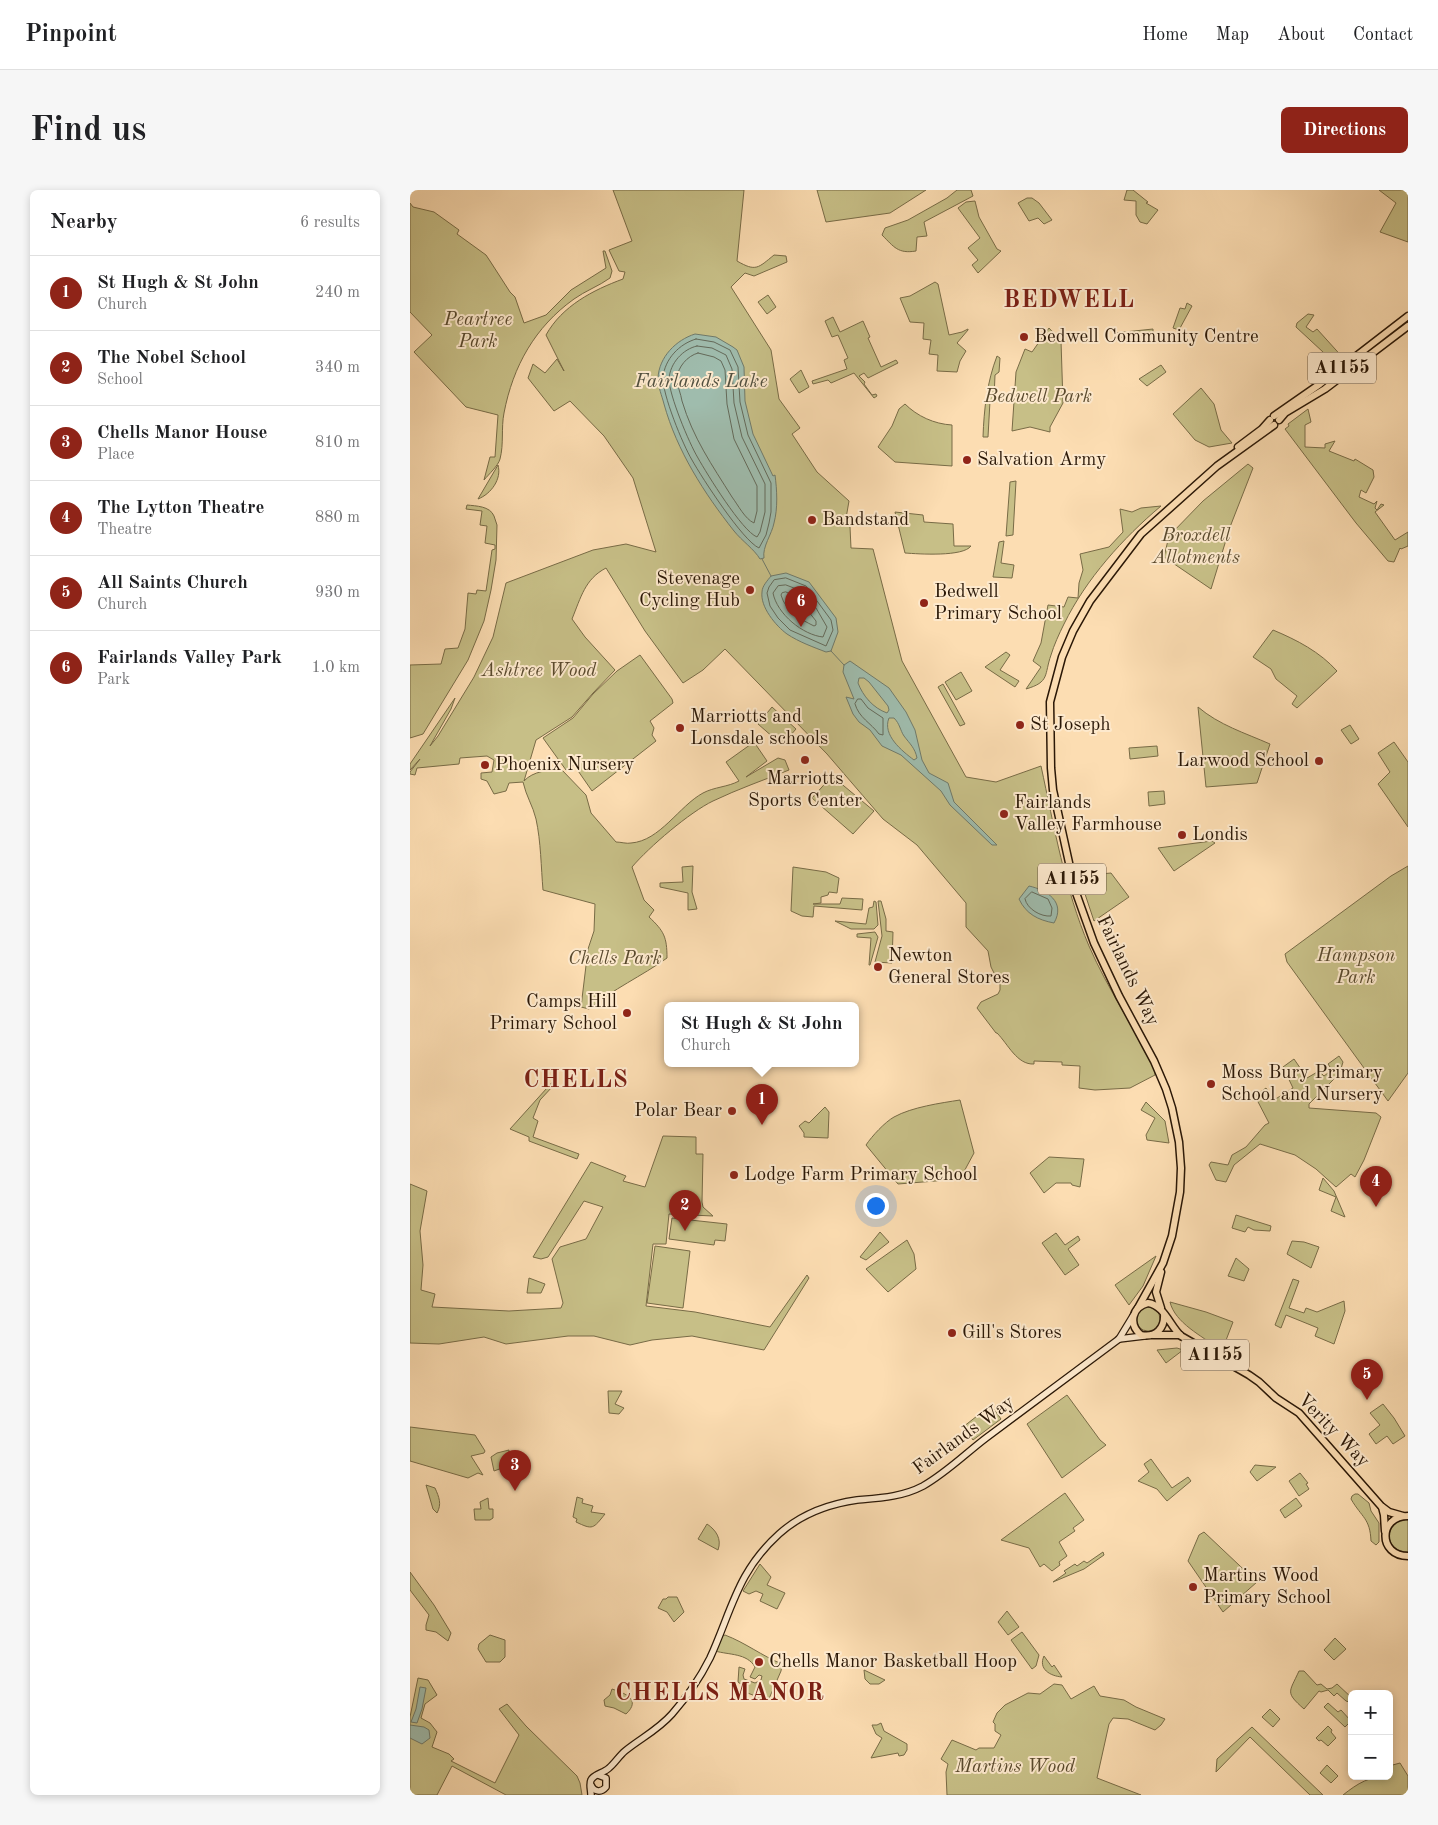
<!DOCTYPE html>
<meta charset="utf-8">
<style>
:root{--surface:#fff;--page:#f6f6f6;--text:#202124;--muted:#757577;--line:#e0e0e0;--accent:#8f2418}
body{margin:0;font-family:"Old Standard TT",serif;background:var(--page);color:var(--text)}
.controls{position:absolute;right:15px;bottom:15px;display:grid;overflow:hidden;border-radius:8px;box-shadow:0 2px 8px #0003}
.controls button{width:45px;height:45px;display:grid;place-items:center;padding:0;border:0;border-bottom:1px solid var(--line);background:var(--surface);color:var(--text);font:25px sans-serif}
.you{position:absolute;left:465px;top:1015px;width:18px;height:18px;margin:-12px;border:4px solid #fff;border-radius:50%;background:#1a73e8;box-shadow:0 0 0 8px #1a73e833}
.badge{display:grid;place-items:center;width:32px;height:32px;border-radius:50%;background:var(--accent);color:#fff;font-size:16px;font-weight:700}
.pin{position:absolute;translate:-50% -41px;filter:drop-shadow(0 1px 2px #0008)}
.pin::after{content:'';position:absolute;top:26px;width:18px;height:15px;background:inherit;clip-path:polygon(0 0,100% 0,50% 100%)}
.popup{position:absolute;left:254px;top:812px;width:195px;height:65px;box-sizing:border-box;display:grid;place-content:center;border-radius:8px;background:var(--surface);filter:drop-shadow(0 1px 4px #0005);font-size:16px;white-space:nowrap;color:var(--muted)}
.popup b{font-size:19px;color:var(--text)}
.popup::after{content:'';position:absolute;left:50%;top:100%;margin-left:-10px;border:10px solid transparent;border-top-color:var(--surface)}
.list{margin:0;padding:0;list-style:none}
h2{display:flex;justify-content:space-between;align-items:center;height:65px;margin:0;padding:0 20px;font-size:21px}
h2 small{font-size:16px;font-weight:400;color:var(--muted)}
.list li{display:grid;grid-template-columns:32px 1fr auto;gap:15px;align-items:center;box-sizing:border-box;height:75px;padding:0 20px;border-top:1px solid var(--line)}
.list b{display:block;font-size:19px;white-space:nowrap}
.list p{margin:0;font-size:16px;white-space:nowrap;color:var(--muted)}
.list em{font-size:16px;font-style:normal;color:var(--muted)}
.map{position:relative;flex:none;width:998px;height:1605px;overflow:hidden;border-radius:8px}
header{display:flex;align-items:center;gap:30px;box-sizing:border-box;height:70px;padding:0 25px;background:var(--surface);border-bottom:1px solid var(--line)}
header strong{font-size:24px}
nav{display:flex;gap:28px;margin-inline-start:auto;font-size:18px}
.intro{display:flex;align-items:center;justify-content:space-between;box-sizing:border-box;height:120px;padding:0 30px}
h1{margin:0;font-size:35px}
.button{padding:12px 22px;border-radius:8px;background:var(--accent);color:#fff;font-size:18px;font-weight:700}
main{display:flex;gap:30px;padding:0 30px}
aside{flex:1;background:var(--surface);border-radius:8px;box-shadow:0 2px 8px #0003}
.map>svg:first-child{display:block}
.green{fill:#c7bf87;stroke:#786b46}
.water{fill:#9fbcad;stroke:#707a6a;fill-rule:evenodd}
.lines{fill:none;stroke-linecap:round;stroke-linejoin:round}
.shore{stroke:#646a5a;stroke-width:1}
.stream{stroke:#707a6a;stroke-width:1}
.secondary-casing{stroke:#2a1706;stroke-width:8}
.primary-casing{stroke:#2a1706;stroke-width:9}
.secondary{stroke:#fde9cd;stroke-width:5.5}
.primary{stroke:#fcddb2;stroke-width:6}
.poi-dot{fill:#8f2418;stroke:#fde9cd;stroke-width:2}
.labels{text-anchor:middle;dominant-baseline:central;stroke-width:4;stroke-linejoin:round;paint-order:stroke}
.shield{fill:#fde9cd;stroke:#695642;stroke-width:1}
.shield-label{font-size:18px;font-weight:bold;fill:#2a1706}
.park-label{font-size:19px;font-style:italic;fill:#59492d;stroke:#fde9cd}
.poi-label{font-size:19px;fill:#2a1706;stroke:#fde9cd;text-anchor:start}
.street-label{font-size:19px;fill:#2a1706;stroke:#fde9cd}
.water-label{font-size:20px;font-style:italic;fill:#535140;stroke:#fde9cd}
.district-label{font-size:24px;font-weight:bold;letter-spacing:1px;fill:#7a1f14;stroke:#fde9cd}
</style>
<header>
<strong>Pinpoint</strong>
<nav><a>Home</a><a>Map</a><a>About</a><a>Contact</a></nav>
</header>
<div class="intro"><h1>Find us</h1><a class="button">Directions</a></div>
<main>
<aside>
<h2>Nearby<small>6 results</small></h2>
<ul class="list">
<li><span class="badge">1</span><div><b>St Hugh &amp; St John</b><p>Church</p></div><em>240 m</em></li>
<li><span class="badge">2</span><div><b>The Nobel School</b><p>School</p></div><em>340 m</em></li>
<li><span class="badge">3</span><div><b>Chells Manor House</b><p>Place</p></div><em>810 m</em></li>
<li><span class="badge">4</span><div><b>The Lytton Theatre</b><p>Theatre</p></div><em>880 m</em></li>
<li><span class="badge">5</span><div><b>All Saints Church</b><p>Church</p></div><em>930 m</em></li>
<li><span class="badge">6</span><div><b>Fairlands Valley Park</b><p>Park</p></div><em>1.0 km</em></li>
</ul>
</aside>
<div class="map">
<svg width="998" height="1605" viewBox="0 0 998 1605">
<rect width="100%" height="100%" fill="#fcddb2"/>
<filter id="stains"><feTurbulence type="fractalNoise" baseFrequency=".004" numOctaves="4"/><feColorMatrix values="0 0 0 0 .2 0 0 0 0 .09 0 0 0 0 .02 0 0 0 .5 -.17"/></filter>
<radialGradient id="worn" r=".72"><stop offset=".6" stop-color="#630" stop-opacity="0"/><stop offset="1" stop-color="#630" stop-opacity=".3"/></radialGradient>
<g class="green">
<path d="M203 0H334L327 71C346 82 348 78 364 65L376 66 377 72 344 86 335 83 321 97 361 160 369 209 390 238 382 244 407 282 439 311 435 334 440 337 441 358 463 359 492 471 556 587 586 592 631 576C644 636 655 700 679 756 698 800 725 838 745 881V885L720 898 685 900 669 898 670 876 652 875V872L624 871V874C607 875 598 854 587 843H586L567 818 571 812 588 804 590 800V795L581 777 578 761 556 737V713L507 655 473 629 417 564 315 459 293 480 273 493 235 441 196 378C175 389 171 407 162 429L175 447 205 480 183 503 162 527 126 550 114 591C123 581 139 580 151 579L176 605 181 623 206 652C211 652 217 654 221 653 250 651 269 616 293 603 304 597 318 597 329 591L316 572 344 552 357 571 336 587 368 568 375 570 379 580C354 590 328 599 303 611 280 622 239 657 222 677L234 710 244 720 239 727C254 741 257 747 257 768 232 786 203 799 179 819L171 817 178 759 184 741 185 714 133 700C131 677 131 652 126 629 123 616 116 606 113 592L99 593 96 601 84 604 77 591 71 589V583L82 582 84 570 77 566 50 568 49 574 7 578 5 585 0 584V582L10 569 0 580V574L45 508 41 519 20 556 28 546 64 487 83 447 96 393 183 360 216 354 246 362 223 288 194 246 160 211 144 221 118 188 123 174 135 183 147 169 154 181 136 145C152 116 183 100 213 89L215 82 209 81 199 60 222 51Z"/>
<polygon points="407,0 516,0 480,23 416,32"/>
<path d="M547 0H561L563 6 514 32 517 46 507 47 506 61C488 64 484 57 472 45L475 38 498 30 537 8Z"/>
<polygon points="717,0 723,0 738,12 736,13 748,20 737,34 730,32 726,25 726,11 714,10"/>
<polygon points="969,0 998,0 998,52 970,42 986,13"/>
<polygon points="617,8 622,8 629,13 642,30 634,34 628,28 619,31 608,13"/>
<polygon points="565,11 569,27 587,59 591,61 568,83 562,75 568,70 558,58 570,48 548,18 556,12"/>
<path d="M0 13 3 17 24 22 49 40 47 44 76 65 80 71 100 102 105 107 114 133 136 125 161 100 196 78 193 61H195L202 81 200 88C189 96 175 101 164 109 125 137 103 176 94 223 91 238 94 254 90 269 88 276 79 284 74 290L80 267H85L88 225 56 217 4 162 22 145 0 122Z"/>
<polygon points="525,92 528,94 539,145 552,142 558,139 558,140 547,153 556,161 550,171 547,182 527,181 528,165 519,164 521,150 513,149 514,133 500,132 490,108 500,106"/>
<polygon points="358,105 366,117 357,124 348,112"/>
<polygon points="777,113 782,116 769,140 763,138 770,118 775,119"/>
<polygon points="898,124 904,125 896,137 903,142 907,139 935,170 927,175 886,137 887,133"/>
<polygon points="423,127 430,142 453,131 460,147 458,148 471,177 486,170 488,173 458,188 454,183 449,186 455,192 454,194 462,205 466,204 467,206 464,208 444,183 421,193 418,190 403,194 402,191 437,179 434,170 438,168 428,145 422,147 415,131"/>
<polygon points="639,138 651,151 653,213 640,237 640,242 620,237 602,241 606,182 615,159 622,162"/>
<polygon points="743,139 743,144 705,148 705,143"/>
<path d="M587 166 590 168 589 182 585 185 584 209 580 211 578 247H573C574 219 577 192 587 166Z"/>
<polygon points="751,175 756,182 737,196 729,189"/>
<polygon points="391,180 399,197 389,203 380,189"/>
<polygon points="791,198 804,214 811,240 822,253 799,257 785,250 763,224"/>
<path d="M495 214C507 226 524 234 542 235V276L485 272 468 257 482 236 489 219Z"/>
<polygon points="898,219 901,232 895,235 895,257 915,258 915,254 925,251 919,261 944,271 945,269 963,280 964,287 956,303 951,300 949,307 964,314 967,311 965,318 967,320 971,314 974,315 965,322 985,350 998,342 998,356 991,359 990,358 984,372 978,371 946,333 875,239 879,236 878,234"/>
<polygon points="838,274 843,278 820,337 801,399 754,367 759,346 793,311"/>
<path d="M88 275C92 289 81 304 68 309Z"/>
<polygon points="606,291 603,345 596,346 600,292"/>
<path d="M57 315C66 316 80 316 84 326L87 335 86 370 81 400 74 431 58 470 13 544 0 548V475L31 474 35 459 48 458 55 439 58 403 66 404 67 400 76 401 82 360 85 359V355L75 353 77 336 70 335 72 321 56 319Z"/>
<path d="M751 316C713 348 676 389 654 434 649 444 644 455 641 465 634 485 640 492 616 499L631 477 623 471 631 453 638 415 654 417 658 407 668 408 669 393 673 380 670 364 699 357 713 342 710 319 722 322 731 318Z"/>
<path d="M485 322 513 325 514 332 543 334 544 356H561C553 367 509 364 495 363Z"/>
<polygon points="594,351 591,373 604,375 602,388 583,387 589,352"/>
<path d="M863 440C887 450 910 462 927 481L887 518 882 514 887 506 866 489 861 479 843 467Z"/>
<polygon points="596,462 600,465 590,480 609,491 605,497 575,477"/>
<polygon points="230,465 262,509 263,513 240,531 244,538 242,545 246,551 182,601 164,575 156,580 133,548 163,528 183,504 207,481"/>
<polygon points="551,482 562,501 546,510 535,492"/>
<polygon points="533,494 555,534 550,536 528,497"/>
<polygon points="362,517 386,539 372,555 348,534"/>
<path d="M788 517C809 535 835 543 860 554L847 593 796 597Z"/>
<polygon points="940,535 949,549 941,554 931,540"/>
<polygon points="984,552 998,572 998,637 968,594 980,582 968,563"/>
<polygon points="747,556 748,566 720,569 719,558"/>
<polygon points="422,586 464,621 443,644 402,608"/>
<polygon points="754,601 755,614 739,616 738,602"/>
<polygon points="802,651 805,653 764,681 748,658"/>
<polygon points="283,676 282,702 287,719 278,720 278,703 250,697 250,693 273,692 272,677"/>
<polygon points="998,676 998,883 978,911 877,772 875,764 981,686"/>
<polygon points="383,677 416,682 429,688 427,703 419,702 418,705 411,707 411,713 403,714 430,714 432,708 453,709 452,720 404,716 403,727 392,726 381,721"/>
<polygon points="701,683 719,707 684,731 669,686"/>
<polygon points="464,711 466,712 468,735 464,739 441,739 425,731 456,734 459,718 463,717"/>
<polygon points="468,711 471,711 476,729 476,741 483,742 482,773 465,772 472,746"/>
<polygon points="465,742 468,747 460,775 459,775 461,748 447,747 447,744"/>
<polygon points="929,866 933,872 930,882 925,888 899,914 899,918 966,923 971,927 954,970 945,987 941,984 926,997 906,979 885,965 850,954 824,975 816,992 806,990 799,975 801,972 818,975 822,965 836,957 855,935 859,933 845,906 856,898 864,910 883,898 873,877 884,869 897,888 909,881 914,886 922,880 918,874"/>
<polygon points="146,888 143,896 130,910 123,928 128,931 123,947 169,964 167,969 119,951 119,947 100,939"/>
<path d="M550 910 564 963 550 989 488 994 456 955C462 946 475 932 484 927 502 917 531 913 550 910Z"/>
<polygon points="736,912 755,931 759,953 737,950 736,945 745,928 731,920"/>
<polygon points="415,917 419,922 418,948 394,947 394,943 389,936 395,931 399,933"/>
<polygon points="253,946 286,947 286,964 293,964 292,1012 293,1017 303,1026 259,1024 256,1054 243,1054 236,1116 285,1122 360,1137 397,1085 399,1088 354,1160 282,1146 242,1150 220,1155 184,1146 158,1146 96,1154 74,1147 29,1154 0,1153 0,994 17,1001 10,1041 13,1075 11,1100 25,1104 22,1117 99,1121 151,1118 153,1113 142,1069 150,1057 176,1049 193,1017 174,1011 138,1067 131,1069 123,1067 181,972 216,986 213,991 235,997"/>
<polygon points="639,967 674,969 670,997 662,995 661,993 646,993 634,1003 620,983"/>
<polygon points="913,988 924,1001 935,1027 921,1021 926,1007 909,1000"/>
<polygon points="826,1025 861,1036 860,1041 844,1040 838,1037 835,1042 822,1038"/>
<polygon points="262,1028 317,1034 315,1051 305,1050 304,1055 259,1049"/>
<polygon points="470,1042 479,1052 456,1070 450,1067"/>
<polygon points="646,1043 655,1055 668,1046 670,1050 658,1059 669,1075 655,1085 632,1053"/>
<polygon points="497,1050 504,1064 506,1079 478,1102 456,1079"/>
<polygon points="882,1051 894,1052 909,1057 901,1078 877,1064"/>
<polygon points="245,1056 280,1061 273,1118 237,1113"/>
<polygon points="746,1066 733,1096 719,1115 705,1095"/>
<polygon points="826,1068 839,1079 834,1091 818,1086"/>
<polygon points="119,1088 135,1094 131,1103 117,1103"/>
<polygon points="883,1089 889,1091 879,1118 894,1123 896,1118 907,1122 934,1111 935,1121 924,1154 905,1146 908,1138 876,1125 871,1138 865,1135"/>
<path d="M760 1112 796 1122 823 1132 813 1158H808C792 1146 765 1133 760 1112Z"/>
<circle cx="738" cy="1129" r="12"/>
<polygon points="767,1158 773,1160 756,1173 747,1160"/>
<polygon points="198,1201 212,1201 205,1214 214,1218 209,1224 199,1223"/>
<polygon points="657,1205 690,1250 696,1255 652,1288 617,1234"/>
<polygon points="973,1214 984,1228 995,1246 983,1254 977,1246 966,1254 959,1244 970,1235 960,1223"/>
<polygon points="581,1215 591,1229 563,1250 553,1237"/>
<polygon points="0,1237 65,1245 75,1261 74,1263 61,1266 73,1285 68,1283 58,1288 0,1271"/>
<polygon points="99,1260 99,1272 95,1277 84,1281 81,1267 87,1263"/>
<polygon points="741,1269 762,1298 778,1287 781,1291 757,1311 747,1299 728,1291 739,1282 734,1274"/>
<polygon points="845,1275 866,1277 847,1291 840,1282"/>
<polygon points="890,1283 898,1293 896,1294 899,1299 889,1306 879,1291"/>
<path d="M16 1295 25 1298C29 1307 32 1314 27 1323L23 1319Z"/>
<polygon points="655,1303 674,1330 663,1338 665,1341 649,1352 657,1366 649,1372 650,1375 642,1381 634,1374 630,1377 619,1358 591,1350"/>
<path d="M945 1304H948L959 1313 961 1321 969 1333V1352L966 1355 961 1351C960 1328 952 1328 941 1309L942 1306Z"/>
<path d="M167 1307 173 1309 172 1313 183 1316 181 1322 195 1324C183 1339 183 1340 166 1332L167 1329 163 1327Z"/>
<polygon points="78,1308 79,1319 83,1319 83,1328 80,1330 65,1330 64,1319 71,1319 70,1312"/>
<polygon points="886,1308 892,1316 875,1328 870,1320"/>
<path d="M998 1329V1362C973 1363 973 1329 998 1329Z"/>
<path d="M297 1334C306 1340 312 1349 308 1360L288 1349Z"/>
<polygon points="794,1342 847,1392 813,1422 778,1371 789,1345"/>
<polygon points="693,1362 694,1365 674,1379 643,1392 656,1383 654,1381 665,1374 667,1376 674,1371 677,1373"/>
<polygon points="350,1374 361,1387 357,1395 375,1403 367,1419 350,1411 353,1404 346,1401 339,1404 333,1401"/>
<polygon points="0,1382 24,1415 41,1443 38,1451 26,1442 16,1440 16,1435 19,1425 0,1400"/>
<polygon points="258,1407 267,1407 274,1422 264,1432 257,1422 248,1418 253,1409 256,1409"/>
<polygon points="597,1421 609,1437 598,1445 588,1432"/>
<polygon points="612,1442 629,1465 626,1476 622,1479 601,1450"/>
<polygon points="80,1445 95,1450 95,1467 90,1472 76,1472 68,1459 69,1454"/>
<path d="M315 1445C336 1453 352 1466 372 1474L371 1481 358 1511 335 1502V1497L328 1492 329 1477 335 1479 333 1485 334 1489 345 1493 351 1490 352 1486 349 1485 345 1489 340 1487 345 1477C337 1463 319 1465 305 1461L310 1447Z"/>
<polygon points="925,1448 936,1459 924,1470 914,1460"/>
<path d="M634 1466 642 1477 644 1475 652 1487C640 1486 628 1479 634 1466Z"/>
<polygon points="454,1480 475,1490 469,1494 460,1494 455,1489"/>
<path d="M889 1481H894L907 1495 911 1494 917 1499 922 1498 927 1494 942 1508V1513L936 1511 927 1503 924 1506 918 1500 911 1502 909 1501 894 1519C875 1502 879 1503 889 1481Z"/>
<polygon points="8,1488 18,1490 27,1505 15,1514 11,1528 20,1533 27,1542 22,1557 39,1564 44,1569 41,1571 85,1593 109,1545 89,1519 97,1514 116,1536 167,1586 170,1593 172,1605 96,1605 42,1576 27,1605 0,1605 0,1527"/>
<polygon points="644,1494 652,1495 661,1509 684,1496 690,1506 714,1510 726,1517 755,1529 751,1535 745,1540 718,1529 703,1528 699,1534 687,1588 731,1605 537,1605 536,1582 538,1574 531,1569 542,1550 566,1560 569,1558 584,1558 591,1545 585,1541 585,1534 583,1532 587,1523 595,1515 618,1503 630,1504"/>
<path d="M202 1499C214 1503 232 1509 216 1524L204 1518 195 1516 194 1510 200 1505Z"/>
<polygon points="918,1513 928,1522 931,1520 941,1531 935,1537 914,1517"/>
<polygon points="860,1519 870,1529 863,1537 852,1527"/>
<polygon points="471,1533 474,1541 497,1554 497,1560 494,1565 489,1566 488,1563 461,1568 472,1548 466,1544 462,1535 467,1535"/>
<polygon points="918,1536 922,1540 921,1542 926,1548 918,1556 911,1550 909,1551 906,1548"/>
<polygon points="842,1537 913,1605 900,1605 840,1547 806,1582 807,1569"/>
<path d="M990 1573 998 1586V1605H933C948 1593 960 1586 979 1586V1576Z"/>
<polygon points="917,1575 928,1586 921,1593 910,1583"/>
</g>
<g class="water">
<path d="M285 144 306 147 323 157 327 160 334 177 335 211 343 244 363 286 365 285C367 300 368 318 364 333 362 344 352 357 354 368L350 369C344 359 332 351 324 341 294 303 267 261 254 214 252 206 248 197 248 188 249 167 266 150 285 144Z"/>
<path d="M376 383 399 392 426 428 428 442 421 461 416 462C403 457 389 452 377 444 366 436 350 417 352 402 352 396 358 390 361 386Z"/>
<path d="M440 471 479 498 496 522 505 540 512 570 519 583 538 593 544 612 587 655H582L540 615 531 601 491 565 472 556 460 540 449 532 443 524 436 507 444 509 433 482 434 475ZM454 488 459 492 478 516 479 520 477 523C463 518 453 506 448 493L449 488ZM479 528H484C490 534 490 540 494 546 500 554 505 558 507 568L504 570C492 561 472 545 479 528Z"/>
<path d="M619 696C637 700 656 712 644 733 628 730 616 724 609 709Z"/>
<polygon points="10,1497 16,1498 12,1519 7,1533 1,1532 6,1519"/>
<polygon points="0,1535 14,1537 19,1540 20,1548 12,1554 0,1548"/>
</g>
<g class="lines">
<g class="shore">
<path d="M286 149 304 152 320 160 328 177 330 212 338 245 361 293V322L359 333 356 345 349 358C333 351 292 288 282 270 273 255 252 204 253 187 255 169 269 154 286 149Z"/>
<path d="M287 156 302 158 316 165 322 179 324 213 332 247 355 294V322L350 342 347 347C332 341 297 284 288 268 279 253 259 205 259 189 260 173 273 159 287 156Z"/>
<path d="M288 163 304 167 311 171 315 180 317 214 324 249 347 296V321L344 333C335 329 328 315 322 307 302 275 283 248 272 211 271 204 267 196 267 188 268 177 277 166 288 163Z"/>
<polygon points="376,388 396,396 421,430 423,440 416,456 380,440 368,428 360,416 357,403 359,397 364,390"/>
<path d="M376 395 392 401 406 418 417 437 413 447C393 445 367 424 363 403L368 396Z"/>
<path d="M376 402 387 407 406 431V435L404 436C390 429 376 422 371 405L372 403Z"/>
<path d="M448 509H451L458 518 473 528V545L469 544C461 533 449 528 445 514Z"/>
<path d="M622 702 638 709 642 718 641 726C631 727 617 719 615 709Z"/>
</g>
<g class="stream">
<polyline points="352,369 361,386"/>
<polyline points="421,461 434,475"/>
</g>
<g class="secondary-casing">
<g id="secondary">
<polyline points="709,1149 734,1146"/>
<path d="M181 1595C184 1602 191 1603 196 1597V1588L188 1585"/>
<path d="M181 1605C181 1600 179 1594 181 1590 184 1584 194 1583 199 1578 205 1573 209 1566 215 1561 231 1548 248 1540 262 1524 277 1507 290 1488 300 1468 322 1420 327 1382 369 1344 390 1325 419 1314 447 1310 470 1308 492 1307 513 1296 536 1283 555 1264 576 1248 621 1215 665 1182 709 1149L723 1126"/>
</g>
</g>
<g class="primary-casing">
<g id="primary">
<polyline points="864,226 910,194 998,126"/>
<polyline points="869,230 875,223 915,199 998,136"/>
<polyline points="828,257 852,239 860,230"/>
<polyline points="728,1118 753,1073 762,1046 770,1002 771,978 769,952 762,918 756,899 744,871 709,806 684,753 665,700 643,600 641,578 640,512 652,467 663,441 680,411 731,344 807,276 864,235"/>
<polyline points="751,1118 746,1102 751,1082"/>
<path d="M754 1124C755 1138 746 1148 731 1145 718 1134 722 1117 738 1113 754 1115 760 1136 771 1146L839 1185 849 1192 866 1208 889 1223 971 1316 979 1322 993 1326"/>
<polyline points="743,1145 770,1145"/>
<polyline points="972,1317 974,1325 975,1341"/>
<path d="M998 1326C968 1326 968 1366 998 1366"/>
</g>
</g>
<use href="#secondary" class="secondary"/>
<use href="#primary" class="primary"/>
</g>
<g class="poi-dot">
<circle cx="614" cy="147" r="5"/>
<circle cx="557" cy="270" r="5"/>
<circle cx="402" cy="330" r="5"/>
<circle cx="340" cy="400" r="5"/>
<circle cx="514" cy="413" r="5"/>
<circle cx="610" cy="535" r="5"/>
<circle cx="270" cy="538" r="5"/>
<circle cx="395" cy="570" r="5"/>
<circle cx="909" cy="571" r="5"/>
<circle cx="75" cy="575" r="5"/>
<circle cx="594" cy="624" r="5"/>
<circle cx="772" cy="645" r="5"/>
<circle cx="468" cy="777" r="5"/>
<circle cx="217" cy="823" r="5"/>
<circle cx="801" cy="894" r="5"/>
<circle cx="322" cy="921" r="5"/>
<circle cx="324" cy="985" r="5"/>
<circle cx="542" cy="1143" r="5"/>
<circle cx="783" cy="1397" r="5"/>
<circle cx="349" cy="1472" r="5"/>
</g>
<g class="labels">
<g class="shield">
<rect x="898" y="162.5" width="68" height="31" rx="4"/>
<rect x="628" y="673.5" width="68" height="31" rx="4"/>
<rect x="771" y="1149.5" width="68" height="31" rx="4"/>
</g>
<g class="shield-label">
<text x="932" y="178">A1155</text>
<text x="662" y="689">A1155</text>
<text x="805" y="1165">A1155</text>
</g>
<g class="park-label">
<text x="68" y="130">Peartree<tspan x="68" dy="22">Park</tspan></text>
<text x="628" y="207">Bedwell Park</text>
<text x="786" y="346">Broxdell<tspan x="786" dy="22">Allotments</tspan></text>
<text x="129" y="481">Ashtree Wood</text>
<text x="946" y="766">Hampson<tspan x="946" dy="22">Park</tspan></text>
<text x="205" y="769">Chells Park</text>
<text x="605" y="1577">Martins Wood</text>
</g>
<g class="poi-label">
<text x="624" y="147">Bedwell Community Centre</text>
<text x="567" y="270">Salvation Army</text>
<text x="412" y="330">Bandstand</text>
<text x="330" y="389" text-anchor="end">Stevenage<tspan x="330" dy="22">Cycling Hub</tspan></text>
<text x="524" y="402">Bedwell<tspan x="524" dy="22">Primary School</tspan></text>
<text x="280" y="527">Marriotts and<tspan x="280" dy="22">Lonsdale schools</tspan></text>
<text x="620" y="535">St Joseph</text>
<text x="899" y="571" text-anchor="end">Larwood School</text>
<text x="85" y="575">Phoenix Nursery</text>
<text x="395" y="589" text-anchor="middle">Marriotts<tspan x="395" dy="22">Sports Center</tspan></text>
<text x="604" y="613">Fairlands<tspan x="604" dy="22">Valley Farmhouse</tspan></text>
<text x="782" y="645">Londis</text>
<text x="478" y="766">Newton<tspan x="478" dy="22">General Stores</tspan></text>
<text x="207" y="812" text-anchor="end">Camps Hill<tspan x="207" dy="22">Primary School</tspan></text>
<text x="811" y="883">Moss Bury Primary<tspan x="811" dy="22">School and Nursery</tspan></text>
<text x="312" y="921" text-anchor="end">Polar Bear</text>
<text x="334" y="985">Lodge Farm Primary School</text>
<text x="552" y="1143">Gill's Stores</text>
<text x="793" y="1386">Martins Wood<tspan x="793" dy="22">Primary School</tspan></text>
<text x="359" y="1472">Chells Manor Basketball Hoop</text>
</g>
<g class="street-label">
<text transform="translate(717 781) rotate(64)">Fairlands Way</text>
<text transform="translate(923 1241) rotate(46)">Verity Way</text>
<text transform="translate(554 1246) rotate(-36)">Fairlands Way</text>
</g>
<g class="water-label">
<text x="291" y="192">Fairlands Lake</text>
</g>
<g class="district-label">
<text x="659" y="111">BEDWELL</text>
<text x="166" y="891">CHELLS</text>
<text x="310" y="1504">CHELLS MANOR</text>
</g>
</g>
<rect width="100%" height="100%" filter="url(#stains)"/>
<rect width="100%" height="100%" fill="url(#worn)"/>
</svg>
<div class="controls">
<button>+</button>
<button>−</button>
</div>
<div class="you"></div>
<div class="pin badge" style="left:352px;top:935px">1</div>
<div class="popup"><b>St Hugh &amp; St John</b>Church</div>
<div class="pin badge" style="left:275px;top:1041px">2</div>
<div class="pin badge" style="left:105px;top:1301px">3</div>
<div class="pin badge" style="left:966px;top:1017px">4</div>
<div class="pin badge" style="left:957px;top:1210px">5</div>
<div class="pin badge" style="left:391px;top:437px">6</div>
</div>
</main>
